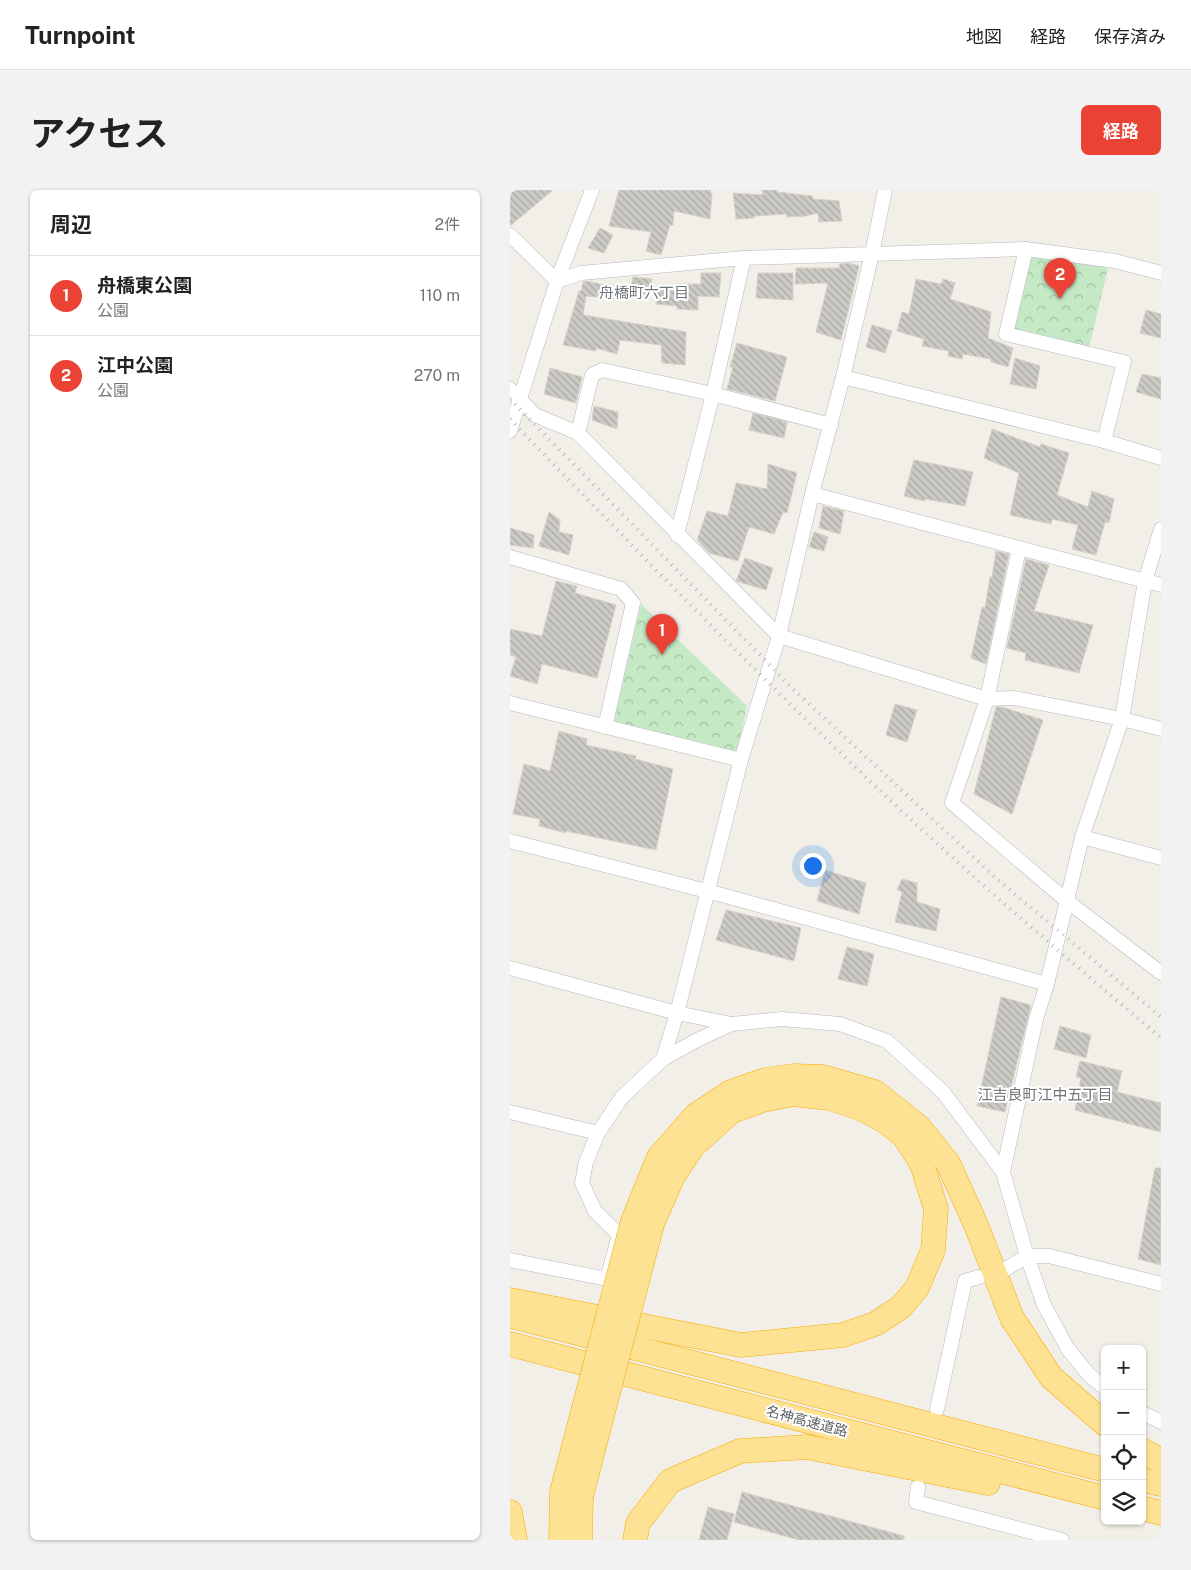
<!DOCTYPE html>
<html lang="ja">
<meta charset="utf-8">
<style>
:root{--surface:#fff;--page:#f2f2f2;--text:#222;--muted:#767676;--line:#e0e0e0;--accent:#ea4335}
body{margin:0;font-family:"Public Sans","Noto Sans JP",sans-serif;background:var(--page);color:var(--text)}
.controls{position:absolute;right:15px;bottom:15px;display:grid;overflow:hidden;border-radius:8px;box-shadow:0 1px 4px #0004}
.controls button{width:45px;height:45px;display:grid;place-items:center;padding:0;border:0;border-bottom:1px solid var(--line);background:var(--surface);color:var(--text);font:25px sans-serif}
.you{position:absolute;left:302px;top:675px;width:18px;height:18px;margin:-12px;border:4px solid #fff;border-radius:50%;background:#1a73e8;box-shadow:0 0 0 8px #1a73e833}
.badge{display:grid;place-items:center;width:32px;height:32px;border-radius:50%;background:var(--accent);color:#fff;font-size:16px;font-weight:700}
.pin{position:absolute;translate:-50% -41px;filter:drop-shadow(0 1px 2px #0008)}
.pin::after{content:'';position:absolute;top:26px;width:18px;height:15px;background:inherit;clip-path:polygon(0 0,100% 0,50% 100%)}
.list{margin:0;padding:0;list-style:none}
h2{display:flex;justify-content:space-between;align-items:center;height:65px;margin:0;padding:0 20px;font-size:21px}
h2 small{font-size:16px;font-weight:400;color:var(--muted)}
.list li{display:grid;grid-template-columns:32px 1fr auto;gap:15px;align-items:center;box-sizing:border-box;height:80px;padding:0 20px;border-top:1px solid var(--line)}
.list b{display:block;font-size:19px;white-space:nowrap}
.list p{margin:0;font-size:16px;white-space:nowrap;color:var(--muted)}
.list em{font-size:16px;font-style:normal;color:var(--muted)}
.icon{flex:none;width:28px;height:28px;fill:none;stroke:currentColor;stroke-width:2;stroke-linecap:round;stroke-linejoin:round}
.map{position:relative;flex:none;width:651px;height:1350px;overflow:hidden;border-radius:8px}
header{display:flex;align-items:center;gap:30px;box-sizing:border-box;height:70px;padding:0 25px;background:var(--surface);border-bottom:1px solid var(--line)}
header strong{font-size:24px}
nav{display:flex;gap:28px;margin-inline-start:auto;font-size:18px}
.intro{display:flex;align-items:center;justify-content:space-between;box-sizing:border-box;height:120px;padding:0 30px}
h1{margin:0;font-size:35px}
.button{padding:12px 22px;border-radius:8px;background:var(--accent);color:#fff;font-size:18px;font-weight:700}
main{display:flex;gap:30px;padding:0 30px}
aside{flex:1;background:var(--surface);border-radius:8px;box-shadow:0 1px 4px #0004}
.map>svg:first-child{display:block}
.forest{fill:url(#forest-crowns)}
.building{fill:url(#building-back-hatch);stroke:#d6d1c6}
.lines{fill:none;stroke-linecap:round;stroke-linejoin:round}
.minor-casing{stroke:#b5b8bc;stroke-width:15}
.motorway-casing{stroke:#f9ab00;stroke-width:25}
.minor{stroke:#fff;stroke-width:14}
.motorway{stroke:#fde293;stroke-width:24}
.rail{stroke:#b6b7b8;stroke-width:4;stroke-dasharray:1 6;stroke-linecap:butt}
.motorway-bridge-casing{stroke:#f9ab00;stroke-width:25;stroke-linecap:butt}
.motorway-bridge{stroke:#fde293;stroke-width:24}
.labels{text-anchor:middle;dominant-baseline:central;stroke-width:4;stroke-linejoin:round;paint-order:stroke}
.street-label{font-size:14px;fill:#5f6368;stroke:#fff}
.neighbourhood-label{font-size:15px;fill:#70757a;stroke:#fff}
</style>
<header>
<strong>Turnpoint</strong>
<nav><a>地図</a><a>経路</a><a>保存済み</a></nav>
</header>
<div class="intro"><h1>アクセス</h1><a class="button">経路</a></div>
<main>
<aside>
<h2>周辺<small>2件</small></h2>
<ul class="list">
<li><span class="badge">1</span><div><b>舟橋東公園</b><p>公園</p></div><em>110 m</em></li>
<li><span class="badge">2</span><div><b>江中公園</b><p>公園</p></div><em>270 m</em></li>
</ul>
</aside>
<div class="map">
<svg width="651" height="1350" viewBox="0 0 651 1350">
<defs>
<pattern id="forest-crowns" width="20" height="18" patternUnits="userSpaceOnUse" patternTransform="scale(1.25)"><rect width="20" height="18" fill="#c5e8c5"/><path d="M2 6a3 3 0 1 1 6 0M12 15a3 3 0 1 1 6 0" fill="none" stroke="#a3c0a4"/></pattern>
<pattern id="building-back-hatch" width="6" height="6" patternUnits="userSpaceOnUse" patternTransform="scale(1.25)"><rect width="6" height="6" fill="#cccac5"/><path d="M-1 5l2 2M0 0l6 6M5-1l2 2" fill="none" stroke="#a9a8a4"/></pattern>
</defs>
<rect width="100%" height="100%" fill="#f1efe8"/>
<g class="forest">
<polygon points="521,64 598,78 579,158 503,140"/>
<polygon points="131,414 237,516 227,561 104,532"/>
</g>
<g class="building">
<polygon points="0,0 43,0 0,36"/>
<polygon points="109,0 201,0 200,3 202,3 200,29 164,21 163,35 160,35 151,65 136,61 141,42 99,36"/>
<polygon points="252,0 267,0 267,2 302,6 303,9 329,11 332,31 309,32 308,23 291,27 291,26 277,27 276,24 244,26 244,28 226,29 223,3 253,5"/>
<polygon points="90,38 103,45 94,63 78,58"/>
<polygon points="338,73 349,76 331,150 306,142 318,93 285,94 286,78 329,78 330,74"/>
<polygon points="191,83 211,83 209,107 188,106 188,120 167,119 167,116 146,114 147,100 168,101 169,94 191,94"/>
<polygon points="248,83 283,83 283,110 246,108"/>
<polygon points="123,87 142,89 137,105 120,101"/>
<polygon points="406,89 431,94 433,89 445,93 440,109 481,122 478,148 503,158 498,177 481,172 481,169 453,164 452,169 438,166 439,161 412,156 414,149 387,141 392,122 399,124"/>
<polygon points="77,91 94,95 93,96 119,104 117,110 76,106 73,125 176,142 175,175 152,173 151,155 110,150 107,164 86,158 86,161 53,155 69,101 71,101 73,92"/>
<polygon points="636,120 651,124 651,148 630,143"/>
<polygon points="362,135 382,141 375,163 356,157"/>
<polygon points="227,153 277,167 265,211 217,199 223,177 220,177"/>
<polygon points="505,168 530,176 526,199 500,194"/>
<polygon points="40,178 72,187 66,213 34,204"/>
<polygon points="632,184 651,188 651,209 626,202"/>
<polygon points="84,216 108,222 107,239 82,230"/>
<polygon points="243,223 277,232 274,248 239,240"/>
<polygon points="482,239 530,257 531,254 559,263 547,305 578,317 582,301 604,309 599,333 595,332 586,365 562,359 568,335 542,329 541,334 500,325 509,283 474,268"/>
<polygon points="404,270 463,282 455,316 415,309 414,311 394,306"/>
<polygon points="258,274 287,283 277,323 273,322 264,344 239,337 228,371 199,363 187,350 197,321 218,326 226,293 257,299"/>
<polygon points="313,316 334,321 330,344 309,338"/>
<polygon points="39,322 50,330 49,342 63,345 59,365 29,356"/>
<polygon points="0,338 24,345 23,358 0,355"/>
<polygon points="304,342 318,347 314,361 299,357"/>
<polygon points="486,361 499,364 476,474 461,468 472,417 475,418 480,387 482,387"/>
<polygon points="235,368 263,378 256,400 226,391"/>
<polygon points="516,369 539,375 524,421 583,435 569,483 515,470 516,463 497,458"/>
<polygon points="46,391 67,396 65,403 106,415 87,488 32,474 27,494 0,486 6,467 0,465 0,439 32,446"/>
<polygon points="385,514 407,520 397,552 376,545"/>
<polygon points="486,517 492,517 533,530 502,624 464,604"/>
<polygon points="49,541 77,549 76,555 126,566 125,569 163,579 146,660 56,641 56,643 29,636 30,629 3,624 14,574 40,581"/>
<polygon points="315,680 356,693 349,724 307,711"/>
<polygon points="392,689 407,693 407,712 430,719 426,741 385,732 392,702 387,700"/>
<polygon points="216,720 291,738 284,771 206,750"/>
<polygon points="337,757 364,764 357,796 328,789"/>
<polygon points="491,807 521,815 495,922 467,916"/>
<polygon points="550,836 581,845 576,868 544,859"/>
<polygon points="570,871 612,881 607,902 651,913 651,942 565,920 571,888 566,887"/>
<polygon points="645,978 651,978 651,1075 628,1069"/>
<polygon points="232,1302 394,1346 394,1350 289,1350 224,1332"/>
<polygon points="198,1317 224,1324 217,1350 189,1350"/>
</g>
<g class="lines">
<g class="minor-casing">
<g id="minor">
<polyline points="0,45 47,91"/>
<polyline points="516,59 496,144 614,172 594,251"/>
<polyline points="47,91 71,83 234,68 516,59 605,71 651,83"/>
<polyline points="333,187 594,251 651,268"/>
<polyline points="0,199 25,225 68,243 269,446 477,509 504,508 612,529 651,539"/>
<polyline points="0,241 47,91 82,0"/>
<polyline points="68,243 82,185 92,180 203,204 321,235"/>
<polyline points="302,304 651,395"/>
<polyline points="167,345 203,204 234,68"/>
<polyline points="509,359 477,509 442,613 557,711 651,783"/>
<polyline points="0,367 111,399 123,413 95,537"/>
<polyline points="0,513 231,570"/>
<polyline points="572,647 651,668"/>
<polyline points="0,651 197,701 537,794"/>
<polyline points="0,778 167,823 222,834 272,829 330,834 377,851 433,902 493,982 517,1066 534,1115 558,1159 579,1185 595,1198"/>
<polyline points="153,869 189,849 222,834"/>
<polyline points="0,922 88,943"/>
<polyline points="493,982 526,829 537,794 572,647 612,529 635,391 651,339"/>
<polyline points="0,1070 97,1089 109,1045 85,1021 72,993 76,972 88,943 112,907 153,869 167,823 231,570 269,446 302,304 333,187 362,64 375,0"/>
<polyline points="494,1080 517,1066 539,1066 651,1094"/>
<polyline points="427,1219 455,1091 469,1087"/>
<polyline points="632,1223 651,1232"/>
<polyline points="408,1297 406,1312 552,1350"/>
</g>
</g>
<g class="motorway-casing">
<g id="motorway">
<polyline points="123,1031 149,967 186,925 221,902 255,890 283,886 313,887 365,902 409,937 438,973 466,1035 502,1128 541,1187 595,1234"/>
<polyline points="0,1110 231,1155 333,1145 365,1134 391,1117 407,1098 423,1060 426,1019 412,974 394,946 375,931 350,918 320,908 283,904 253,910 222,921 183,956 163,986 142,1034"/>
<polyline points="2,1126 595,1280"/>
<polyline points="0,1154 595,1308"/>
<polyline points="632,1260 651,1271"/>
<polyline points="632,1290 651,1294"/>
<polyline points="632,1318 651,1323"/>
<polyline points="0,1322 5,1350"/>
<polyline points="51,1350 52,1302"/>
<polyline points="70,1350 71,1306"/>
<polyline points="125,1350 128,1333 160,1291 230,1261 297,1257 478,1293"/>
</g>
</g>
<use href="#minor" class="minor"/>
<use href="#motorway" class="motorway"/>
<g class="rail">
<polyline points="0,209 283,499 488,690 651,827"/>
<path d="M0 229C150 385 301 541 463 686 524 741 588 794 651 848"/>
</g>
<g class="motorway-bridge-casing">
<g id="motorway-bridge">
<polyline points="52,1302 123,1031"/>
<polyline points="71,1306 142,1034"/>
</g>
</g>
<use href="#motorway-bridge" class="motorway-bridge"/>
</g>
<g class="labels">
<g class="street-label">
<text transform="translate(297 1231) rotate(15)">名神高速道路</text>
</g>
<g class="neighbourhood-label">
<text x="134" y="102">舟橋町六丁目</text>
<text x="535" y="904">江吉良町江中五丁目</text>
</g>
</g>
</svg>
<div class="controls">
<button>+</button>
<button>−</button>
<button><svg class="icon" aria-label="locate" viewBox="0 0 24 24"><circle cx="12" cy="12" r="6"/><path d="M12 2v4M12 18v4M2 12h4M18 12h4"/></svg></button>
<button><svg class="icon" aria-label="layers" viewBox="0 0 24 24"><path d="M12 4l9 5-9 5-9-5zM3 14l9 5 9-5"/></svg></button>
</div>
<div class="you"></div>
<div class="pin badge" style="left:152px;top:465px">1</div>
<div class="pin badge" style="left:550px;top:109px">2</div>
</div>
</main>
